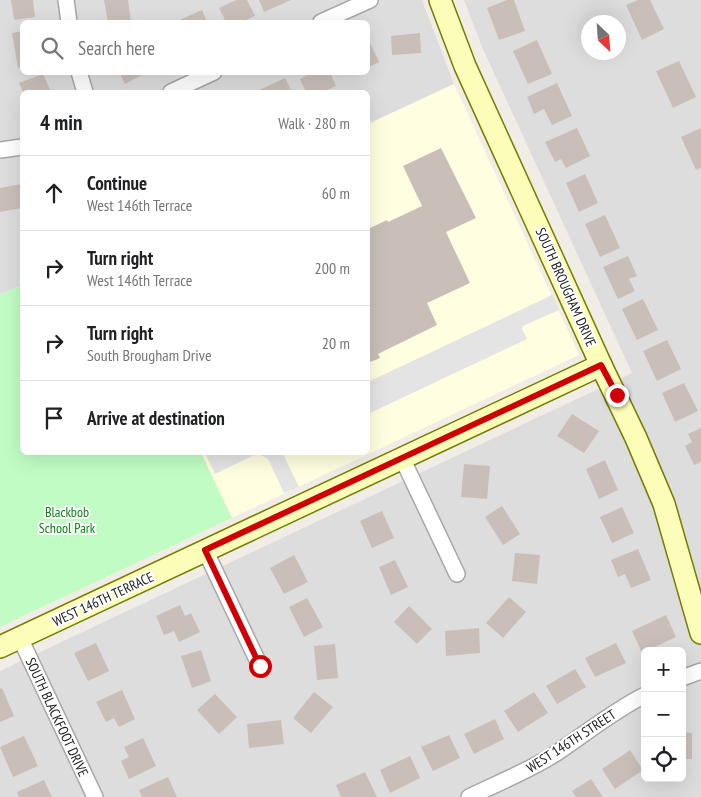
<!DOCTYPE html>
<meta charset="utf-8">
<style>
:root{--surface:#fff;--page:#f6f6f6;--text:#202124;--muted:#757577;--line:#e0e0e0}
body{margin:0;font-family:"PT Sans Narrow",sans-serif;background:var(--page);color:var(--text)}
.controls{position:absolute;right:15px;bottom:15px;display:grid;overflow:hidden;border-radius:8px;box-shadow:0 5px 20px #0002}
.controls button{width:45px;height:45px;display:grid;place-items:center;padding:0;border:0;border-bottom:1px solid var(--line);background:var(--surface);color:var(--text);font:25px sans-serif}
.compass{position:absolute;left:581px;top:15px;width:45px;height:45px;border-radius:50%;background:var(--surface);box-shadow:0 5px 20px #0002;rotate:155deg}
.stop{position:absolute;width:15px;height:15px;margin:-11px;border:4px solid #cf0005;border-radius:50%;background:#fff}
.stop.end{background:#cf0005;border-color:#fff;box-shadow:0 1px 5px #0008}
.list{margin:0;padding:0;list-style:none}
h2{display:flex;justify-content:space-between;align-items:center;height:65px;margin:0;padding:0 20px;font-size:21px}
h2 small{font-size:16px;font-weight:400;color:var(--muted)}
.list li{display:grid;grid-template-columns:32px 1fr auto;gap:15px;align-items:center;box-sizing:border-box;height:75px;padding:0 20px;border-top:1px solid var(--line)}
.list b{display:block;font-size:19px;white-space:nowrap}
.list p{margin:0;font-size:16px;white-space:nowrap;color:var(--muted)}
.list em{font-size:16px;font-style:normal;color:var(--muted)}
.icon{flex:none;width:28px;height:28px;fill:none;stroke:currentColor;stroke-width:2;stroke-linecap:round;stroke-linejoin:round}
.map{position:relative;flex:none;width:701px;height:797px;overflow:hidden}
.search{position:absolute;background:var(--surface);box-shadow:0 5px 20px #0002;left:20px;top:20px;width:350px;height:55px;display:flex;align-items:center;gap:12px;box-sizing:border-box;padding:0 18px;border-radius:8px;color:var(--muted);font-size:19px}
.panel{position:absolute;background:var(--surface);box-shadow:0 5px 20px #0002;left:20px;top:90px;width:350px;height:365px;border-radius:8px}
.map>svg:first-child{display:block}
.residential{fill:#dedddd;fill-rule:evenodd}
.education{fill:#fffee0}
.park{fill:#c1fcc4}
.parking{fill:#e4e4e4}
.building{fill:#c9bfb8}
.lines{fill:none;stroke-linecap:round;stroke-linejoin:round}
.street-casing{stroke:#a7a7a7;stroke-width:18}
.secondary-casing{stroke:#737d00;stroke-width:24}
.street{stroke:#fff;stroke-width:15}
.secondary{stroke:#fbfdb8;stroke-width:21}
.route{stroke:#cf0005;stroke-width:6}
.labels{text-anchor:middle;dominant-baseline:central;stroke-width:4;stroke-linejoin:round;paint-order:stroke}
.street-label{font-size:14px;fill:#202020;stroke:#fff}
.park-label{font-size:14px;fill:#06850d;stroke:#fff}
</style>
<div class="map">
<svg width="701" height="797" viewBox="0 0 701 797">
<rect width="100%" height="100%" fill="#f1ede6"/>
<g class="residential">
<path d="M0 0H422L454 84 368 124V92H22V285L0 295ZM22 22H368V72H22Z"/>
<path d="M464 0H701V797H0V671L632 373 482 47ZM588 22H618V52H588ZM645 651H682V778H645Z"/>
</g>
<polygon class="education" points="454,84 579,355 0,627 0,295 22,285 22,452 368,452 368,124"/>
<polygon class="park" points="22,285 22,452 201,453 232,518 0,627 0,295"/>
<g class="parking">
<polygon points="552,294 559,310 523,326 522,329 527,339 368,414 368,382 548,297"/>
<polygon points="205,453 284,453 284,456 299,487 284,493 268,459 261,455 254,455 215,474"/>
</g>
<g class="building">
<polygon points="11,0 33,0 35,17 14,20"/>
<polygon points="104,0 128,0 131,22 108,22"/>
<polygon points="236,0 247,0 255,16 241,22 226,22 219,8"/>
<polygon points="259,0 291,0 264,12"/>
<polygon points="507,0 514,0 525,31 499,40 487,8"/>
<polygon points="638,0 650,0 664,29 642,40 626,5"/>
<polygon points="202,10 207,22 175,22"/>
<polygon points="22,31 22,67 18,68 12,33"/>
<polygon points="420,33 421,53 392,55 391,36"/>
<polygon points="368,38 379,62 368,67"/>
<polygon points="537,40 552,74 528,84 513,51"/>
<polygon points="679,61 696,97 673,108 656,71"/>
<polygon points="119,72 148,72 125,84"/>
<polygon points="313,72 330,72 336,86 323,92 306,92 300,79"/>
<polygon points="43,74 51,92 23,92 19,83"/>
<polygon points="285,78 292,92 255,92"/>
<polygon points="557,83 572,116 552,125 544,109 534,114 527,97"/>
<polygon points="577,128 590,156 566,168 561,159 555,162 545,142"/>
<polygon points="701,128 701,168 696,170 681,137"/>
<polygon points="441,148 476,218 446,232 470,283 427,303 437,325 378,354 380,358 368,363 368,229 387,220 388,222 422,206 403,166"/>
<polygon points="585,174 598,203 579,212 566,183"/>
<polygon points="22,184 22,208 0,212 0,188"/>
<polygon points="605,215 620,248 600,257 585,224"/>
<polygon points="628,256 637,276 629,279 635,291 618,299 603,267"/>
<polygon points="643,299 658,330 637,340 622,309"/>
<polygon points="667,340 681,369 657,381 643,351"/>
<polygon points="684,383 698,411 675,422 662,393"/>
<polygon points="572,414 599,431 584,453 557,436"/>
<polygon points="701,428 701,462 694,465 685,446 692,442 688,434"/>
<polygon points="605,460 618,490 599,499 586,469"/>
<polygon points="464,464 490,466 487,499 461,497"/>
<polygon points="502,506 520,534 503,545 485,517"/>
<polygon points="622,507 634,533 612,543 600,517"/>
<polygon points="382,511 394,538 372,548 360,521"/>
<polygon points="638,549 651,580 631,588 625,574 618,577 611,560"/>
<polygon points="515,553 540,555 537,584 512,581"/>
<polygon points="294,555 308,582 284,594 270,568"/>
<polygon points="395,560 408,587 391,595 379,567"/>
<polygon points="509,597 526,612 503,638 486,623"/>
<polygon points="307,598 323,627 304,637 289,607"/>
<polygon points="180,605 185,616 191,613 200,632 179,642 174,631 164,635 156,616"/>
<polygon points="409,606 432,629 417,644 394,622"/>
<polygon points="666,615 676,637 642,653 632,631"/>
<polygon points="479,628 480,653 446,656 445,631"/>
<polygon points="96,643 109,671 88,681 74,653"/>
<polygon points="616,643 626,663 595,677 585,658"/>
<polygon points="335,644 338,678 317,680 314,646"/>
<polygon points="201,650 211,681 192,688 181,656"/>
<polygon points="575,669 586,687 557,704 546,686"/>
<polygon points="2,688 14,716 0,722 0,689"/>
<polygon points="122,690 135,719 119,727 114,718 106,722 96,702"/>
<polygon points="314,692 333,707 311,733 293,718"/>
<polygon points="534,692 548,713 518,732 504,711"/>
<polygon points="215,694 237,717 219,734 197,710"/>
<polygon points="495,719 504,739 474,754 464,734"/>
<polygon points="281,720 284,744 249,748 247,724"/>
<polygon points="682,732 692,733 692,759 682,759"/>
<polygon points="449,735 460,758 433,771 421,747"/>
<polygon points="24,736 38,766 13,777 0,747"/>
<polygon points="143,738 156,766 129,779 121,761 129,757 124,747"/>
<polygon points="630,750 643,770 615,789 602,769"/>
<polygon points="410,756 420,778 390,793 380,770"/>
<polygon points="365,772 377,797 341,797 336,785"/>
<polygon points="168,777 177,797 142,797 139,790"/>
<polygon points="591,779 603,797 576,797 572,791"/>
<polygon points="44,780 52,797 19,797 17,792"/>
</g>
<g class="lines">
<g class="street-casing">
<g id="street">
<polyline points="66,0 69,22"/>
<polyline points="321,22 370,0"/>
<polyline points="79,72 85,92"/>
<polyline points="171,92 214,72"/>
<polyline points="0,150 22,147"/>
<polyline points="402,458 457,574"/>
<polyline points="205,550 260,666"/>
<polyline points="20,638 95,797"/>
<polyline points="682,678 701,671"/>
<path d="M469 797C498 783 528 771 555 754 585 734 613 711 645 695"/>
</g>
</g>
<g class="secondary-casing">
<g id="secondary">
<polyline points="440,0 465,66 601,365 636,438 664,504 701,633"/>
<polyline points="0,647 601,365"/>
</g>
</g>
<use href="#street" class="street"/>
<use href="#secondary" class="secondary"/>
</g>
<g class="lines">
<polyline class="route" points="260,666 205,550 601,365 617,395"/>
</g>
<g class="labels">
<g class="street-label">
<text transform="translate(566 287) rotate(66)">SOUTH BROUGHAM DRIVE</text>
<text transform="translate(103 599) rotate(-25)">WEST 146TH TERRACE</text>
<text transform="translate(57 717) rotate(65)">SOUTH BLACKFOOT DRIVE</text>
<text transform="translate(571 741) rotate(-33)">WEST 146TH STREET</text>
</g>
<g class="park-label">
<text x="67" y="512">Blackbob<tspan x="67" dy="16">School Park</tspan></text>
</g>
</g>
</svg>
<div class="controls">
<button>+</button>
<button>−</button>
<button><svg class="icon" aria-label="locate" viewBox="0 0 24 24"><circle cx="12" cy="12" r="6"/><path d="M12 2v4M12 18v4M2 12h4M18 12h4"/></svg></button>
</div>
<svg class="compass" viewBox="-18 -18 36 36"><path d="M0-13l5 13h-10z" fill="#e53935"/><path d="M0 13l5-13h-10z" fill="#757577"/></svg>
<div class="stop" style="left:260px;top:666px"></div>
<div class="stop end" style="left:617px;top:395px"></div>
<div class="search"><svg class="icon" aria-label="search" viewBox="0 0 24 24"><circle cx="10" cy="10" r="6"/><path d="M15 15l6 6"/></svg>Search here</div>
<section class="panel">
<h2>4 min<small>Walk · 280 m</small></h2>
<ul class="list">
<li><svg class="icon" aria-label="ahead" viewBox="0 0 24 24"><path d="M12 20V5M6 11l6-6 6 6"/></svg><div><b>Continue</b><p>West 146th Terrace</p></div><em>60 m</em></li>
<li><svg class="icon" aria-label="right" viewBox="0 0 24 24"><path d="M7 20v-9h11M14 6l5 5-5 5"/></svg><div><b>Turn right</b><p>West 146th Terrace</p></div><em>200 m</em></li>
<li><svg class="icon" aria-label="right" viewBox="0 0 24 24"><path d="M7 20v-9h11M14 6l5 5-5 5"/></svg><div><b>Turn right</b><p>South Brougham Drive</p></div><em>20 m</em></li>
<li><svg class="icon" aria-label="arrive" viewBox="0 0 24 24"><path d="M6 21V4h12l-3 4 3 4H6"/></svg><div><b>Arrive at destination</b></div></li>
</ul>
</section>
</div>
